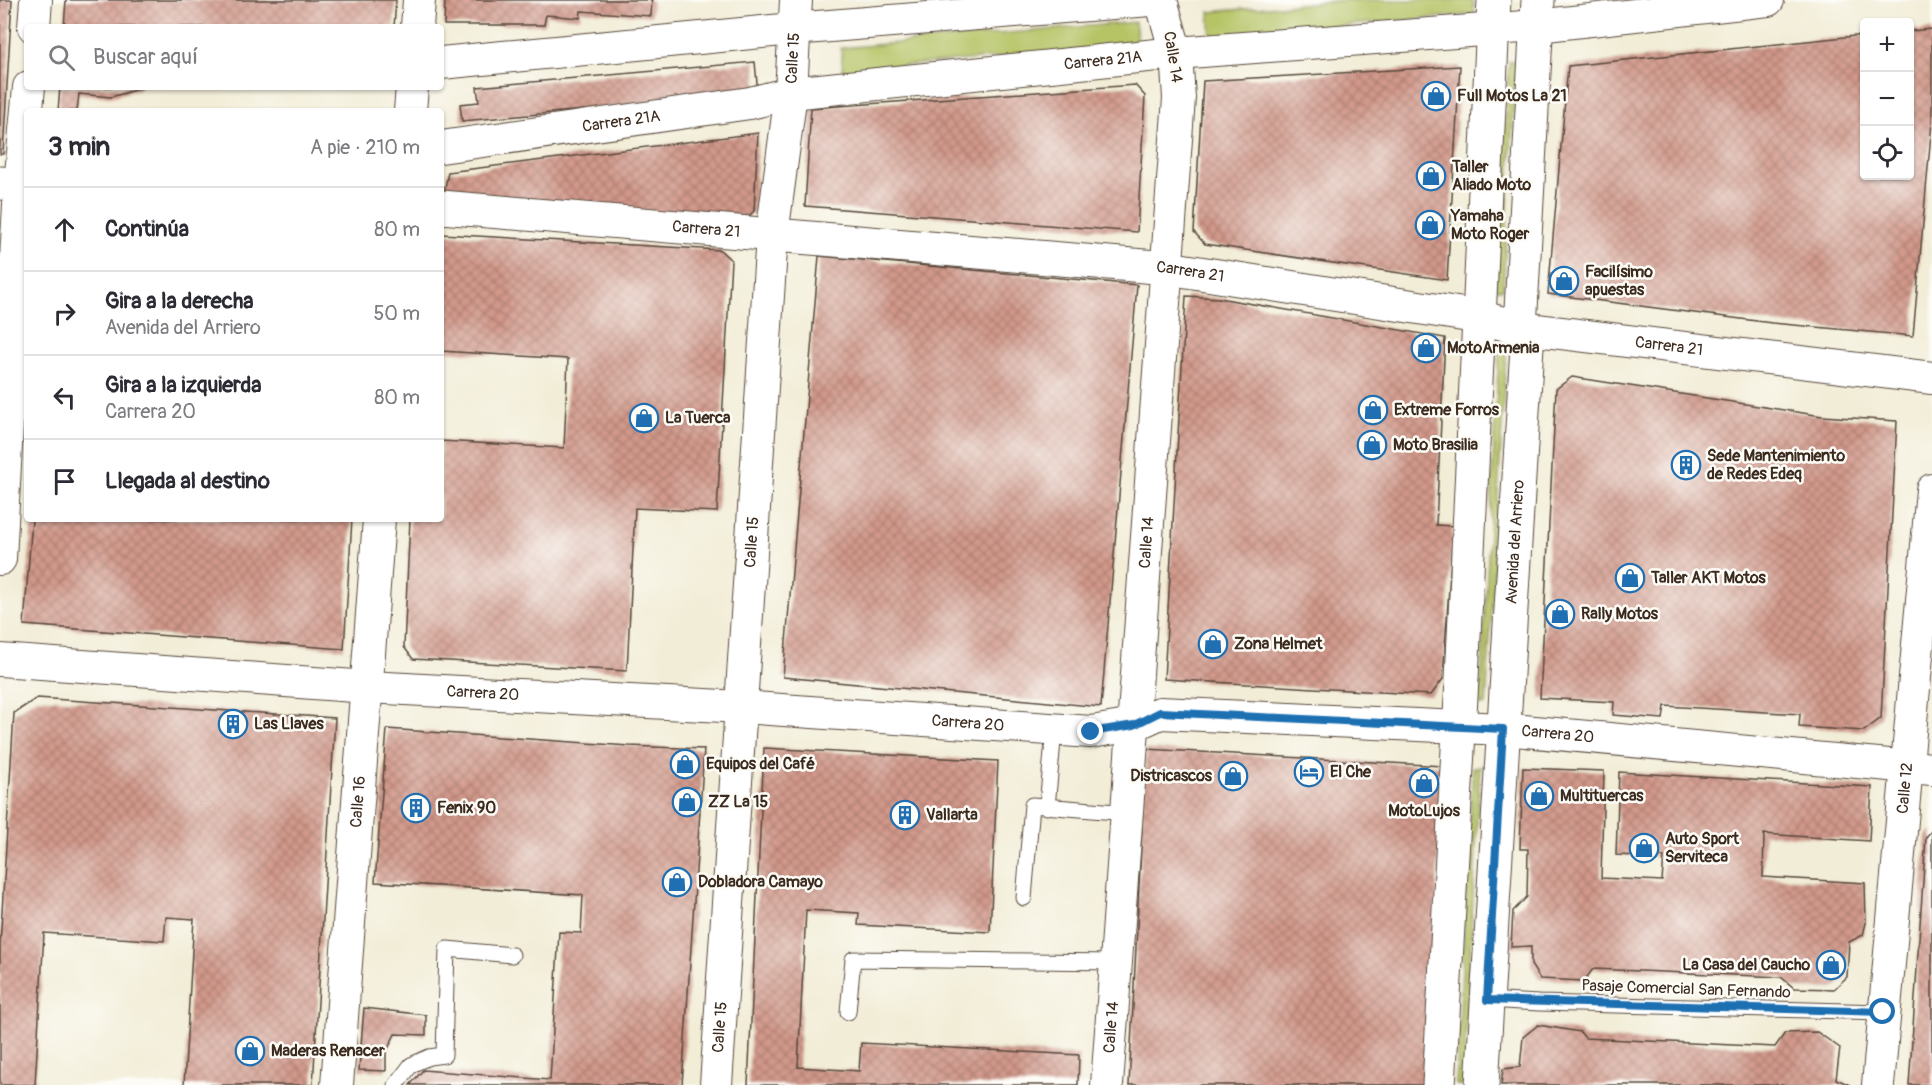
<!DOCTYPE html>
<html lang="es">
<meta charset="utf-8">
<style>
:root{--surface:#fff;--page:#f7f7f7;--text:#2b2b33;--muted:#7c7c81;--line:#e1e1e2}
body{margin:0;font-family:Pangolin,sans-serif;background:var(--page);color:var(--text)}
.controls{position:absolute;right:18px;top:18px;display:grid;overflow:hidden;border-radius:6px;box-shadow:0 2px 4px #0004}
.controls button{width:54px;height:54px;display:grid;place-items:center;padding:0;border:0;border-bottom:2px solid var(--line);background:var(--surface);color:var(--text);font:30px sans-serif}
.stop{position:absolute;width:18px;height:18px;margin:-14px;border:4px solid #1f6fb2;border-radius:50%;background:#fff}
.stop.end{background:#1f6fb2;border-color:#fff;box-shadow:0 2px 6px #0008}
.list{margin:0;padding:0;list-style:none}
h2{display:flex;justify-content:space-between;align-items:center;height:78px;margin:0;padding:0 24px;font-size:26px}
h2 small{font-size:20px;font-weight:400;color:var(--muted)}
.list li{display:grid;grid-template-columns:39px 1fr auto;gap:18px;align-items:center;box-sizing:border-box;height:84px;padding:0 24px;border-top:2px solid var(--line)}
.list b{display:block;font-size:22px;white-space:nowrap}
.list p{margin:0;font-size:20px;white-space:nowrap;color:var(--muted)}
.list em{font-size:20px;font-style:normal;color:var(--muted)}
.icon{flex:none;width:33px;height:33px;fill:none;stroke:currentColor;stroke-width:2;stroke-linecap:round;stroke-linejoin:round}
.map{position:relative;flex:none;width:1932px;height:1085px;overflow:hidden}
.search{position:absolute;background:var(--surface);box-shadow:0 2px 4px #0004;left:24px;top:24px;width:420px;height:66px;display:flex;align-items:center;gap:15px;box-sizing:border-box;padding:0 21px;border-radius:6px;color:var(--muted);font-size:22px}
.panel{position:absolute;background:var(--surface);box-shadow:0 2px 4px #0004;left:24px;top:108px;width:420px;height:414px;border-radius:6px}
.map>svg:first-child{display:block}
.green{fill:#b6c466;stroke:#787742;stroke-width:1.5}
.building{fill:url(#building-cross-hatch)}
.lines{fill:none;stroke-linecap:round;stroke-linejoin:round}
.lane-casing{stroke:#56473a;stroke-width:17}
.street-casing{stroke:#56473a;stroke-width:34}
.secondary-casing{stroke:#56473a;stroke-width:35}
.lane{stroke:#fff;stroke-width:15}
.street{stroke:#fff;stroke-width:32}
.secondary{stroke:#fff;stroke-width:33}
.route{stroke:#1f6fb2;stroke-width:8}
.labels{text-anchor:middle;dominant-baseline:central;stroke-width:5;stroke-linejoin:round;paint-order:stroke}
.street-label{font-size:16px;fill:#3b2a1e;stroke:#fdfcf7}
.poi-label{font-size:16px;font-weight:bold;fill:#3b2a1e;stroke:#fdfcf7;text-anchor:start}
</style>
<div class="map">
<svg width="1932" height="1085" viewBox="0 0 1932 1085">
<defs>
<pattern id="building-cross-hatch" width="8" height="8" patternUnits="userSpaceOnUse" patternTransform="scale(1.5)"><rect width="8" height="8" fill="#d2998b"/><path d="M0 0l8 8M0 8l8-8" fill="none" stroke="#ac7d71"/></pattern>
</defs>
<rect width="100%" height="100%" fill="#fdfcf7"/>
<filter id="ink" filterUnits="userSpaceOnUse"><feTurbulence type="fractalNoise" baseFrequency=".0167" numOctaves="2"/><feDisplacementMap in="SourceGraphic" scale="12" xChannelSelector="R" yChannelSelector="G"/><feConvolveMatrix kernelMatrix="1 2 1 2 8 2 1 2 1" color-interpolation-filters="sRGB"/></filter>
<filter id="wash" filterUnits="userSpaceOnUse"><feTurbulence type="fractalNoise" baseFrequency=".008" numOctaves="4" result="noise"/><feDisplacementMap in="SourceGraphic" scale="24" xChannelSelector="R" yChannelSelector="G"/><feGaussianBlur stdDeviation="1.35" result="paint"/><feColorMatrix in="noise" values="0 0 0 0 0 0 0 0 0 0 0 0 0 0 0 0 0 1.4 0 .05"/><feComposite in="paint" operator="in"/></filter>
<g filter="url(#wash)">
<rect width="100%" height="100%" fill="#f2edd7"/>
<g class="green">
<polygon points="1346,0 1473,0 1475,14 1211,37 1209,12"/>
<polygon points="1135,22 1138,45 843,71 841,48"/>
<polygon points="1509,61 1516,61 1503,289 1496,289"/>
<polygon points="1499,352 1506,352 1486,705 1480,705"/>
<polygon points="1473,767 1480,767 1463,1085 1456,1085"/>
</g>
<g id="blocks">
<g class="building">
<polygon points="0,0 12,0 3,154 0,154"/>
<polygon points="66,0 396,0 394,27 64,27"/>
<polygon points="445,0 652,0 651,16 581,11 580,18 546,15 544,25 444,25"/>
<polygon points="1932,29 1932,122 1913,336 1772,323 1548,294 1568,66 1864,35 1864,176 1910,176 1910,31"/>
<polygon points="755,62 758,94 462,121 460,104 479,102 477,87"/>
<polygon points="1460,66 1447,280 1205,244 1194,232 1203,81"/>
<polygon points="1135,85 1145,96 1137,232 805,206 811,108"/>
<polygon points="60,87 142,87 142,88 111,97 79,94 77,111 58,111"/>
<polygon points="758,133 754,211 745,220 444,193 448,172"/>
<polygon points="441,234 720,250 731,260 717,512 635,508 627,671 413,659 404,647 410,519 441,519 441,441 564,448 568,359 441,351"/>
<polygon points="819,256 1137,285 1101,707 783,677"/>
<polygon points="1186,296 1219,298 1445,338 1436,525 1453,526 1443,679 1431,695 1164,679"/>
<polygon points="1572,377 1822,416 1897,421 1881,718 1864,731 1799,727 1800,714 1665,706 1663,719 1613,715 1614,702 1540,698 1556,389"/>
<polygon points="32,519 352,519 344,649 24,625"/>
<polygon points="37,698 335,718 313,1085 184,1085 194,919 166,917 164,941 44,933 35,1085 0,1085 0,945 14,713"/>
<polygon points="387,729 629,746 704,749 682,1085 410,1085 423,1070 550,1080 559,932 581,933 583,895 375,882"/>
<polygon points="764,748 998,761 990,932 858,925 859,913 806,910 798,1067 859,1071 861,1043 1079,1055 1078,1085 748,1085"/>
<polygon points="1146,749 1443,766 1427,1085 1129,1085"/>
<polygon points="1523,768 1604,771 1601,878 1662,881 1664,857 1616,855 1619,772 1872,787 1869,841 1764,834 1763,877 1865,883 1866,923 1863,935 1849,942 1847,977 1834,989 1794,988 1781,977 1593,969 1584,981 1540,979 1531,965 1531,946 1511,947 1513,911 1527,897 1528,849 1520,849"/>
<polygon points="1932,830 1932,1085 1909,1085 1926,837"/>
<polygon points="364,1008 426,1015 426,1035 395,1034 386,1053 386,1071 359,1070"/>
<polygon points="1538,1025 1580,1032 1585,1038 1775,1047 1785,1033 1817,1032 1840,1048 1836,1079 1850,1085 1501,1085 1503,1069 1520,1067 1523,1037"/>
</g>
</g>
</g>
<g filter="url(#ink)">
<use href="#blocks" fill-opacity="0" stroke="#56473a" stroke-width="1.5"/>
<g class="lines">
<g class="lane-casing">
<g id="lane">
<polyline points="1047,807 1054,730"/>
<polyline points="1024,898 1032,805 1128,813"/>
<polyline points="1487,1000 1539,1003 1883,1012"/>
<polyline points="848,1012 853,959 1117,962"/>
<polyline points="396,1085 411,1065 429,1057 444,1055 447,949 512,955"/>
</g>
</g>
<g class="street-casing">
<g id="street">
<polyline points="34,27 36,0"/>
<polyline points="417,27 419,0"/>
<polyline points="441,63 793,29 1150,0"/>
<polyline points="410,111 412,87"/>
<path id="s1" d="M441 147 750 103 791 93 1176 53 1537 26 1768 0"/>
<path id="s2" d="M1520 328 1932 378"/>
<polyline points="0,559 20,185 29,87"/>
<path id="s3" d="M0 660 368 687 742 707 1091 732 1134 725 1160 713 1503 729 1932 769"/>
<path id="s4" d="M337 1085 379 519"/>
<path id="s5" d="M716 1085 772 235 791 93 796 0"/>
<path id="s6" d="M1107 1085 1179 98 1176 53 1161 0"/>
<path id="s7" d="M1878 1085 1932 490"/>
</g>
</g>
<g class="secondary-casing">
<g id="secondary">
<polyline points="0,183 27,185"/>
<path id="s8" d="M441 207 1168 268 1479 317 1520 328"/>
<polyline points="1439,1085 1462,679 1494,0"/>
<path id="s9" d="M1482 1085 1527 346 1520 328 1538 0"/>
</g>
</g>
<use href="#lane" class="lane"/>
<use href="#street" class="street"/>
<use href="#secondary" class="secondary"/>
</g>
</g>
<g class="lines" filter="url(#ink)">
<polyline class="route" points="1091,732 1134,725 1160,712 1503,729 1487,1000 1883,1012"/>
</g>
<defs>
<g id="shop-ring" transform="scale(1.5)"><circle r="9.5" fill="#fdfcf7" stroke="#1f6fb2" stroke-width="1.5"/><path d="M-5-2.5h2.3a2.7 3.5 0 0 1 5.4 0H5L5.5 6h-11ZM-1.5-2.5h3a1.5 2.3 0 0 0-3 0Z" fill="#1f6fb2"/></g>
<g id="building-ring" transform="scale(1.5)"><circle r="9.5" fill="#fdfcf7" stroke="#1f6fb2" stroke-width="1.5"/><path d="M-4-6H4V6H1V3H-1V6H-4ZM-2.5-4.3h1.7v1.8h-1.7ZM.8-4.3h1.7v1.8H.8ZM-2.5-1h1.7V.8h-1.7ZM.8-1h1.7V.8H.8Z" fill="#1f6fb2"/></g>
<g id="hotel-ring" transform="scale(1.5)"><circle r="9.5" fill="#fdfcf7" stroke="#1f6fb2" stroke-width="1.5"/><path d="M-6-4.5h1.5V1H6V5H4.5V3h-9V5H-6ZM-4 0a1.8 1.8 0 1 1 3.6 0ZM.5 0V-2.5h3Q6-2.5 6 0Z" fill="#1f6fb2"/></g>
</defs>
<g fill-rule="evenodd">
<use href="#shop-ring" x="1436" y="96"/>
<use href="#shop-ring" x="1431" y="176"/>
<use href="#shop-ring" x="1430" y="225"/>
<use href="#shop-ring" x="1564" y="281"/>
<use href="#shop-ring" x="1426" y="348"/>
<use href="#shop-ring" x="1373" y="410"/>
<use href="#shop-ring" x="644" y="418"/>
<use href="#shop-ring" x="1372" y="445"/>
<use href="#building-ring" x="1686" y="465"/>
<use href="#shop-ring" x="1630" y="578"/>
<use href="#shop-ring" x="1560" y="614"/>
<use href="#shop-ring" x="1213" y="644"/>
<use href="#building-ring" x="233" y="724"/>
<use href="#shop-ring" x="685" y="764"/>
<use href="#hotel-ring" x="1309" y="772"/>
<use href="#shop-ring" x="1233" y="776"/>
<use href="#shop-ring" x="1424" y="783"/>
<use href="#shop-ring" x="1539" y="796"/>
<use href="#shop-ring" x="687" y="802"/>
<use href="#building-ring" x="416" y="808"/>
<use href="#building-ring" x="905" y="815"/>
<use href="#shop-ring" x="1644" y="848"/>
<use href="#shop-ring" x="677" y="882"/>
<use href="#shop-ring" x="1831" y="965"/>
<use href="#shop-ring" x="250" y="1051"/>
</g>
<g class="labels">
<g class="street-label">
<text transform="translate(1173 57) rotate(81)">Calle 14</text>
<text stroke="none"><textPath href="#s5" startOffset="1030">Calle 15</textPath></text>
<text stroke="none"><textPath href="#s1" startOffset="668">Carrera 21A</textPath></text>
<text stroke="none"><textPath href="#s1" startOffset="182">Carrera 21A</textPath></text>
<text stroke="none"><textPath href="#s8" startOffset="266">Carrera 21</textPath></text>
<text stroke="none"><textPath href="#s8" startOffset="752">Carrera 21</textPath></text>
<text stroke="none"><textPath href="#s2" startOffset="150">Carrera 21</textPath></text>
<text stroke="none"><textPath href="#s5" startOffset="544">Calle 15</textPath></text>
<text stroke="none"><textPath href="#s6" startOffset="544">Calle 14</textPath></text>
<text stroke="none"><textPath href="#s9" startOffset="544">Avenida del Arriero</textPath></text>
<text stroke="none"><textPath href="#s3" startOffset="484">Carrera 20</textPath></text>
<text stroke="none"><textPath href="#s3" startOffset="970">Carrera 20</textPath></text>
<text stroke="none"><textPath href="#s3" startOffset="1564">Carrera 20</textPath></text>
<text stroke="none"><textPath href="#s7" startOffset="298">Calle 12</textPath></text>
<text stroke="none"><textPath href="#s4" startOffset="284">Calle 16</textPath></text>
<text transform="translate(1686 989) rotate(2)">Pasaje Comercial San Fernando</text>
<text stroke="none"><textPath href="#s6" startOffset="58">Calle 14</textPath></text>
<text stroke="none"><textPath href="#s5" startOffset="58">Calle 15</textPath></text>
</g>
<g class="poi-label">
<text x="1457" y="96">Full Motos La 21</text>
<text x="1452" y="167">Taller<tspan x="1452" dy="18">Aliado Moto</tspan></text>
<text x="1451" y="216">Yamaha<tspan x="1451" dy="18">Moto Roger</tspan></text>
<text x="1585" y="272">Facilísimo<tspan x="1585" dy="18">apuestas</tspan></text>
<text x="1447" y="348">MotoArmenia</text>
<text x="1394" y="410">Extreme Forros</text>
<text x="665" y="418">La Tuerca</text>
<text x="1393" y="445">Moto Brasilia</text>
<text x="1707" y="456">Sede Mantenimiento<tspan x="1707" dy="18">de Redes Edeq</tspan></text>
<text x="1651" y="578">Taller AKT Motos</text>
<text x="1581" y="614">Rally Motos</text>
<text x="1234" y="644">Zona Helmet</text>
<text x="254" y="724">Las Llaves</text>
<text x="706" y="764">Equipos del Café</text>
<text x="1330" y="772">El Che</text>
<text x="1212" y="776" text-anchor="end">Districascos</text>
<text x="1560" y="796">Multituercas</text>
<text x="708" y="802">ZZ La 15</text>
<text x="437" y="808">Fenix 90</text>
<text x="1424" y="811" text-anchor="middle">MotoLujos</text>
<text x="926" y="815">Vallarta</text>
<text x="1665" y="839">Auto Sport<tspan x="1665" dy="18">Serviteca</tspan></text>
<text x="698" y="882">Dobladora Camayo</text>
<text x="1810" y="965" text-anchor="end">La Casa del Caucho</text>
<text x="271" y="1051">Maderas Renacer</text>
</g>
</g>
</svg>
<div class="controls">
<button>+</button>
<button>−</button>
<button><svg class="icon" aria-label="locate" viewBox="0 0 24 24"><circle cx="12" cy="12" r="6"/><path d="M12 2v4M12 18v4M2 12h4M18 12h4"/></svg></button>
</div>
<div class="stop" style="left:1883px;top:1012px"></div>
<div class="stop end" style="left:1091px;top:732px"></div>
<div class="search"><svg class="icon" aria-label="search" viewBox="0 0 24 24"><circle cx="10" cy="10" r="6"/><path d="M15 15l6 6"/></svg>Buscar aquí</div>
<section class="panel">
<h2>3 min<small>A pie · 210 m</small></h2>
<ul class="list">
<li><svg class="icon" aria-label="ahead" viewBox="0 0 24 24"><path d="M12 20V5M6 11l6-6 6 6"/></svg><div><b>Continúa</b></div><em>80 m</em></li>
<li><svg class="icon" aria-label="right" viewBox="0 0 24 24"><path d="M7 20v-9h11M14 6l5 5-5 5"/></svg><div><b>Gira a la derecha</b><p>Avenida del Arriero</p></div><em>50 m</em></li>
<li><svg class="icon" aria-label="left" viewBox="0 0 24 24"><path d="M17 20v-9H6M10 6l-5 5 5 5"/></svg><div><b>Gira a la izquierda</b><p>Carrera 20</p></div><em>80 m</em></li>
<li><svg class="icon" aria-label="arrive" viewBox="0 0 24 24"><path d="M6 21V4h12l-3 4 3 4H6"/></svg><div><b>Llegada al destino</b></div></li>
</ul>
</section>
</div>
